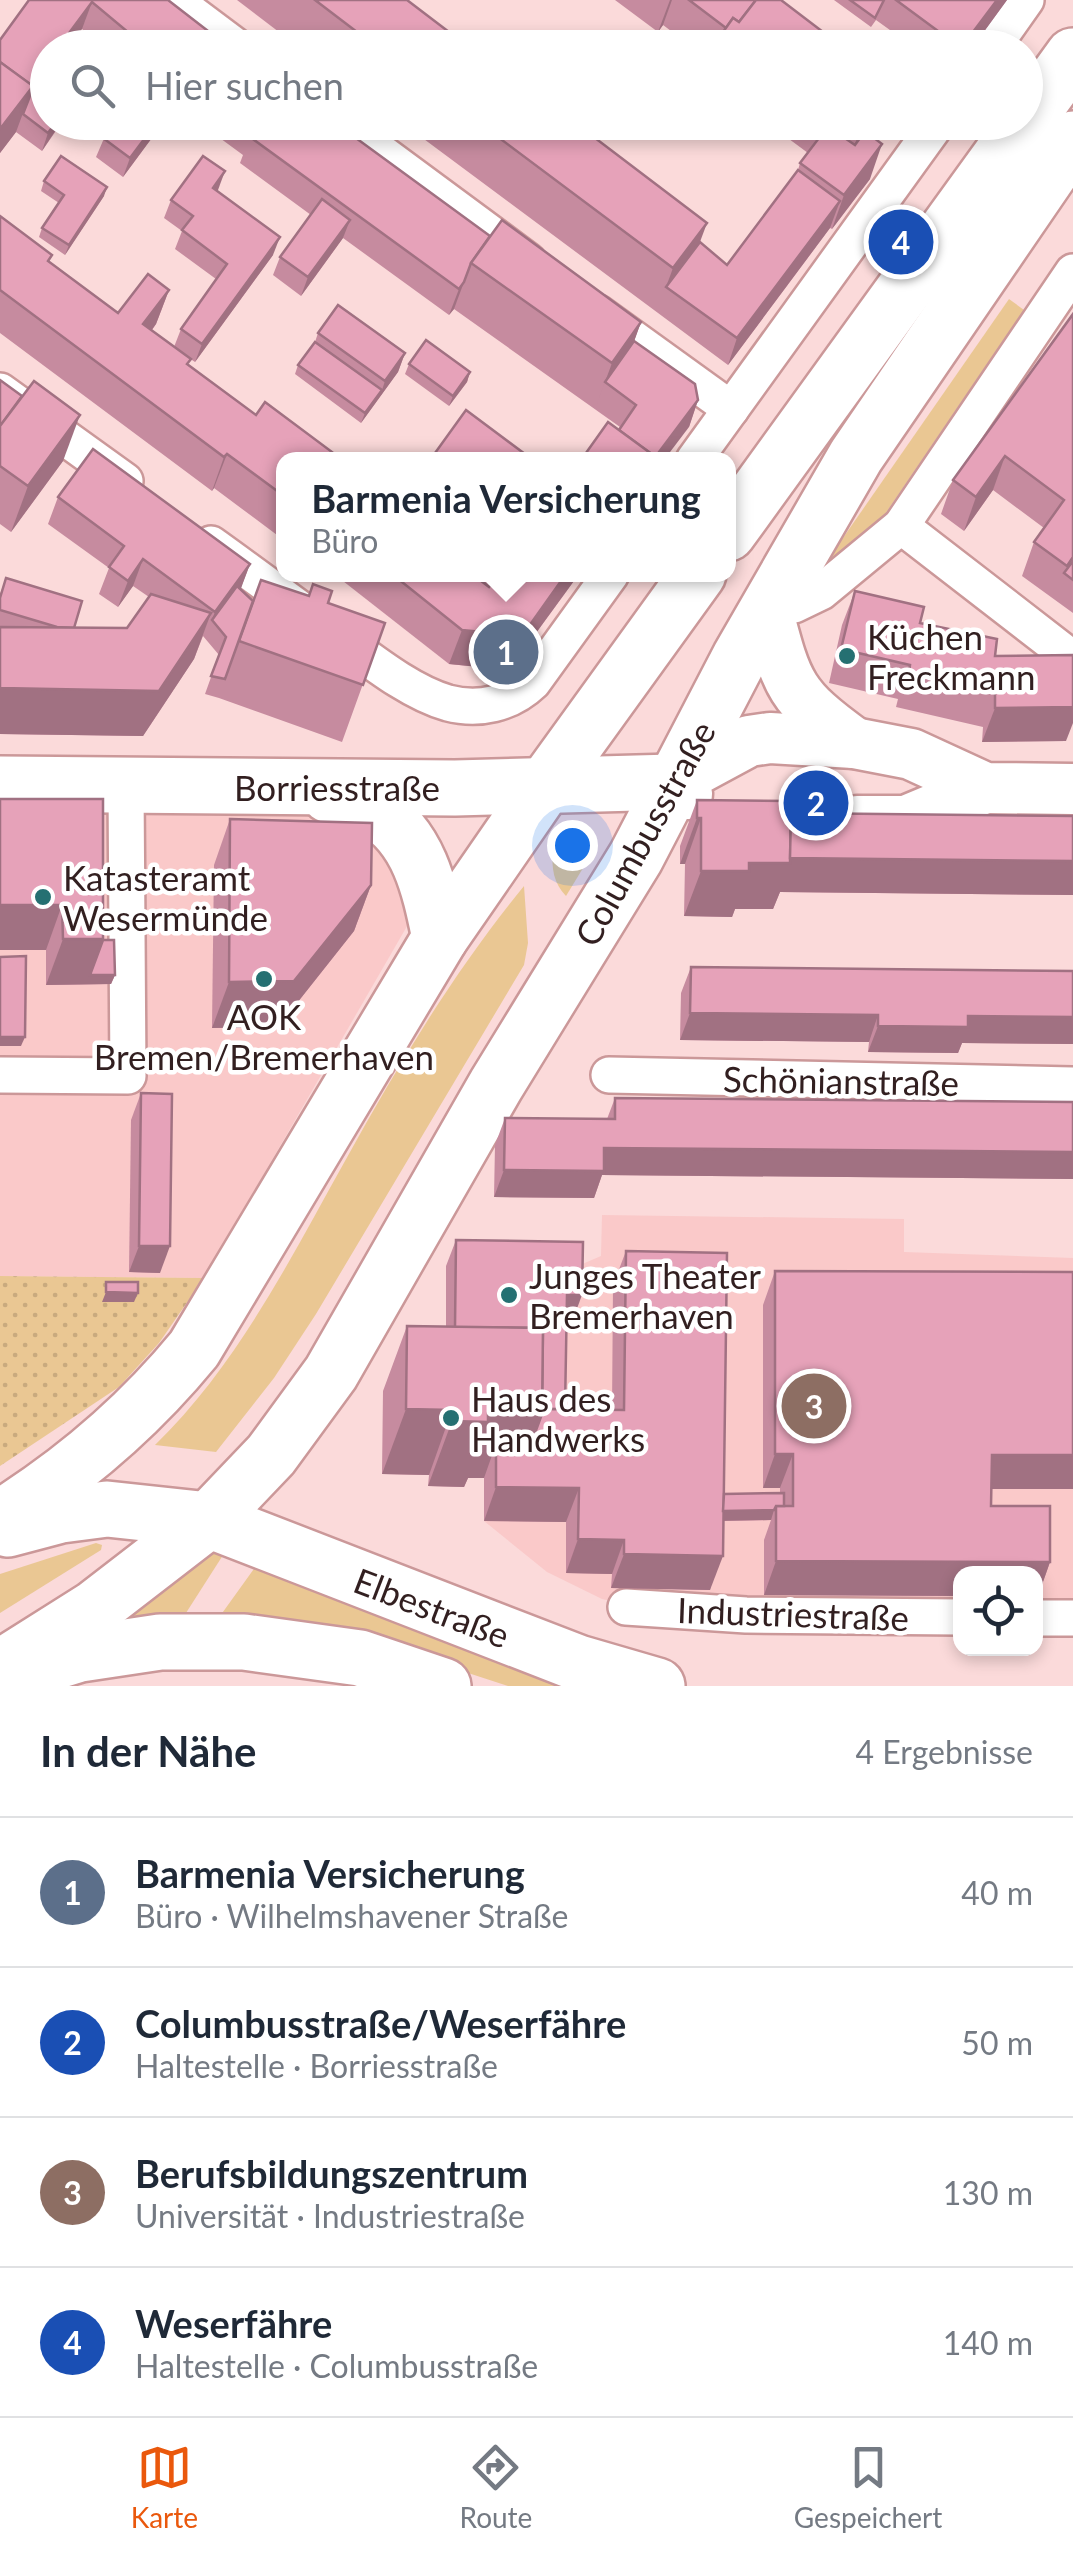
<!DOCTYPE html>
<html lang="de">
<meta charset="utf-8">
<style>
:root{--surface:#fff;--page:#f6f6f7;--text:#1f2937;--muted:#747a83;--line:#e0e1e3;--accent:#ea580c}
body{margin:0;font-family:Lato,sans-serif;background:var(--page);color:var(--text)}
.controls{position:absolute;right:30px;bottom:30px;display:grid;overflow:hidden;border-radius:20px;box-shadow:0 5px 15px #0003}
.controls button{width:90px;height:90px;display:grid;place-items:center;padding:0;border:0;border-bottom:2px solid var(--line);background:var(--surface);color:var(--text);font:50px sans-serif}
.you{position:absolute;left:572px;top:845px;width:35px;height:35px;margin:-25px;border:8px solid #fff;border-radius:50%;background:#1a73e8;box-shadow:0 0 0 15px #1a73e833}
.badge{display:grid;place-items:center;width:65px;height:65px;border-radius:50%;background:var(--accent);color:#fff;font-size:32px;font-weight:700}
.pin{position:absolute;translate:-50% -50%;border:5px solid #fff;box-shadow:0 2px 10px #0006}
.popup{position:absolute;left:276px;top:452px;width:460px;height:130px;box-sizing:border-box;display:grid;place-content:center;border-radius:20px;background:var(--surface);filter:drop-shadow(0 2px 8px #0005);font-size:32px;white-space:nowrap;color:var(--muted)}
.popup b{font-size:38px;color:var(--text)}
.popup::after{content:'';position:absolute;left:50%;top:100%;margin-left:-20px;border:20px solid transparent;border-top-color:var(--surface)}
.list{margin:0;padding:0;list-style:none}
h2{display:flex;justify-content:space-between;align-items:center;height:130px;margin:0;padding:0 40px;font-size:42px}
h2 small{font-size:32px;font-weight:400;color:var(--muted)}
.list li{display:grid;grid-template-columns:65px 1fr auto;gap:30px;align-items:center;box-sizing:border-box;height:150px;padding:0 40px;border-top:2px solid var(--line)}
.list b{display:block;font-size:38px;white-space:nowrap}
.list p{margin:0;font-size:32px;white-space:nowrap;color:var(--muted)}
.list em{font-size:32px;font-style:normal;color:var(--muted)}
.icon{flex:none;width:55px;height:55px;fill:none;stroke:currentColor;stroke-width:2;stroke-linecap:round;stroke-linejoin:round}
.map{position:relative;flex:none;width:1073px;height:1686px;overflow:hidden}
.search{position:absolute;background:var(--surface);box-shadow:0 5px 15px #0003;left:30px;right:30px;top:30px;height:110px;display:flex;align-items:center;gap:25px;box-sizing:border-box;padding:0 35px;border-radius:55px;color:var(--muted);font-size:38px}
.sheet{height:730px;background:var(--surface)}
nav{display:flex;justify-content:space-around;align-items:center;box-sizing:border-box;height:140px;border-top:2px solid var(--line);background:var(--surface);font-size:28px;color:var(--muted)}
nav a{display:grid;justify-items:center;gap:5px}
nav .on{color:var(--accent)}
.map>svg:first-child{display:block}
.built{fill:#fac9c9}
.grass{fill:#eac793}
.park{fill:url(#park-dots)}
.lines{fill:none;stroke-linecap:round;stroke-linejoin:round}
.street-casing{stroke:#cb9899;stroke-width:40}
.secondary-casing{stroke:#cb9899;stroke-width:55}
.primary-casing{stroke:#cb9899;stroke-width:60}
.street{stroke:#fff;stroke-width:35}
.secondary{stroke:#fff;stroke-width:50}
.primary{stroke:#fff;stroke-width:55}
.wall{fill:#c68b9f}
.shaded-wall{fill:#a17182}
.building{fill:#e6a2b9;stroke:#a17182;stroke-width:2.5}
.poi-dot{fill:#257072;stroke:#fff;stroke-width:4}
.labels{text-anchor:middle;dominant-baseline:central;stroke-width:9;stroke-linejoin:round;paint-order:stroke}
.poi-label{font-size:35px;fill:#321f20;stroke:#fff;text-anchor:start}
.street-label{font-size:35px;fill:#321f20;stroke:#fff}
</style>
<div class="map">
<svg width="1073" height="1686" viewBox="0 0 1073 1686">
<defs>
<pattern id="park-dots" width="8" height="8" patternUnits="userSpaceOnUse" patternTransform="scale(2.5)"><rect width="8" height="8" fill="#eac793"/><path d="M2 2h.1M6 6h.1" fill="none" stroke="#c9aa7e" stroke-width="1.8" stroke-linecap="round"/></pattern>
</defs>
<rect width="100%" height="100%" fill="#fbdada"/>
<g class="built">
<polygon points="0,809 332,812 384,827 410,921 204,1278 0,1276"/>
<polygon points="602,1215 904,1219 904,1252 1073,1258 1073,1632 1036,1632 1036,1574 960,1574 960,1631 747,1631 602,1599 547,1572 484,1521 484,1478 557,1322 572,1321 573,1268 601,1256"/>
</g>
<g class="grass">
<polygon points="1009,299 1024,310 877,526 833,560 829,558"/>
<path d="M553 851 591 855 566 896C554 884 551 868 553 851Z"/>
<path d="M524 886 528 943 524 965 316 1314 274 1378 216 1452 155 1445C238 1364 289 1261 345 1161 398 1065 455 970 524 886Z"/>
<polygon points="96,1543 102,1545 101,1550 0,1613 0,1574"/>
<polygon points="208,1549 225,1552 177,1627 90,1640"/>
<polygon points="256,1566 564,1686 508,1686 462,1671 215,1623"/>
</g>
<polygon class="park" points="0,1276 204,1278 159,1343 119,1387 0,1466"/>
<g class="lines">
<g class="street-casing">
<g id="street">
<polyline points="174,0 238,48"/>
<polyline points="992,48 1026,0"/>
<polyline points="340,122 528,261"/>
<polyline points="598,313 731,409"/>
<polyline points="0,391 125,481"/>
<polyline points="694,460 938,122"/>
<polyline points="901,526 1073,659"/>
<path d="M211 544C253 574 294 605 336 635 368 658 409 692 448 703 479 711 510 704 533 682L611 574"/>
<polyline points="767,609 794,605 821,592 901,526 1073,272"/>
<polyline points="0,1075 128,1076 126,786"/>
<polyline points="609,1075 1073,1085"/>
<polyline points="626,1607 746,1615 960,1617"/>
<polyline points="1036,1618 1073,1618"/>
</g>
</g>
<g class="secondary-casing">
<g id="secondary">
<path d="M767 609C787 685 789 696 854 743"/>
<polyline points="687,794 673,782 749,741 770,738 854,743 911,754 985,788 1073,789"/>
<polyline points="857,821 906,821 985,788"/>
</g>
</g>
<g class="primary-casing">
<g id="primary">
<polyline points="728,533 1073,56"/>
<polyline points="0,784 455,788 673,782"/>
<path d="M329 795C343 799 361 802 374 810 420 837 430 890 440 938"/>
<path d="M0 1518C74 1472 139 1416 194 1349L440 938 547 783 698 574"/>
<polyline points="8,1529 61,1515 107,1509 209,1520 578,1663 657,1686"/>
<polyline points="0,1668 95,1608 209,1520 271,1455 331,1373 496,1085 636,857 740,657 856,456 1073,139"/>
<polyline points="27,1670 80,1654 160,1642 244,1642 360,1658 443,1686"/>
</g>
</g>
<use href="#street" class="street"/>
<use href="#secondary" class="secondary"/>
<use href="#primary" class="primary"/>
</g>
<g class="wall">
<polygon points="29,0 168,0 230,48 105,48 82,29 48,48 48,76 40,86 48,122 61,122 60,125 42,151 16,132 0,153 0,40"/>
<polygon points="237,0 407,0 470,48 300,48"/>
<polygon points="615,0 781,0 844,48 694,48 663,25 658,32"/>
<polygon points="834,0 1007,0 972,48 915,48 876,20 871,27"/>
<polygon points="90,122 160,122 157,131 123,177 96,157 105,136 89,124"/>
<polygon points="198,122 334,122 490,236 641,322 634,341 698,400 689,427 619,430 620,427 454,309 449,315 343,238 301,296 273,275 280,257 311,215 240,163 243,155"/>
<polygon points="401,122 574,122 700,242 727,265 798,170 800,163 808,153 766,122 881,122 873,137 870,179 832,229 830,228 728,365"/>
<polygon points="44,181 104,196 65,255 39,237 42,228 59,203 41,191"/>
<polygon points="217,191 273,255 195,362 186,356 188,365 284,460 284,535 281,538 214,488 212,491 0,333 0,216 50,262 118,313 169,290 156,324 152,330 174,347 181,329 216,279 175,249 182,231 164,218 171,200"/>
<polygon points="1073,314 1073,613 1022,576 1034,542 1044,528 993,490 964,531 941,514 953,480"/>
<polygon points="318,333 405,353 398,372 361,423 295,374 298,365 315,342"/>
<polygon points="409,364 470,372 467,382 449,406 405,374"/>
<polygon points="0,380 63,461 11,532 0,524"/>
<polygon points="58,497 250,564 240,590 253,601 328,603 385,623 342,742 219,698 205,694 219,655 203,636 194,659 143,736 0,734 0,594 6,578 74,628 127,628 149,597 133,586 118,607 99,594 109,568 48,524"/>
<polygon points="334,574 579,574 509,670 449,664"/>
<polygon points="855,591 920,623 995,656 1066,741 982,742 983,727 896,707 898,699 829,683 842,625"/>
<polygon points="0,799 103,940 115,975 111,984 46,985 46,950"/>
<polygon points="697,800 791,813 1073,816 1073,895 780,892 773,909 735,909 732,917 684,916 685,864 680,864 680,846"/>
<polygon points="230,819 371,885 354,931 278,1027 212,1028 214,865"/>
<polygon points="691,967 1073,971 1073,1044 962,1043 958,1053 868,1052 869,1042 680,1040 681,993"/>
<polygon points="141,1093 160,1273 129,1272 131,1120"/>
<polygon points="615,1098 1073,1102 1073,1179 602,1175 594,1198 494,1197 495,1145 505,1118 607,1119"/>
<polygon points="456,1240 572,1322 566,1322 565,1409 612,1410 613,1285 626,1251 724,1494 780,1493 780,1488 763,1488 763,1305 775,1271 1073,1272 1073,1489 991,1489 991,1506 1050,1562 1038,1596 1036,1596 1036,1574 960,1574 960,1596 764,1595 764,1540 771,1520 723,1521 710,1590 611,1588 612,1574 566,1573 566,1522 484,1521 484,1478 468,1478 464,1487 428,1486 429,1475 382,1474 383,1391 407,1326 446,1327 446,1266"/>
</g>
<g class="shaded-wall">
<polygon points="670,0 672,0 663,25 658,32"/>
<polygon points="997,0 1007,0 972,48 961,48"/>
<polygon points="92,2 82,29 68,48 58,48"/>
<polygon points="48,62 48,76 26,105 16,132 0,153 0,129"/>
<polygon points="56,122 61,122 42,151 48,133"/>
<polygon points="157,122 160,122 157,131 123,177 130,158"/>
<polygon points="867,122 881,122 878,131 842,179 859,133"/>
<polygon points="882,144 870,179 832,229 844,195"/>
<polygon points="225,171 218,190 206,206 213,188"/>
<polygon points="107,187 104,196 65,255 69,245"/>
<polygon points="840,201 830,228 728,365 737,338"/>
<polygon points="350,220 343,238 301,296 308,277"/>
<polygon points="707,223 690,269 666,287 673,268"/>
<polygon points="280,237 273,255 195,362 202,344"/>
<polygon points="464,282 454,309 449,315 459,289"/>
<polygon points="169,290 156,324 131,358 143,324"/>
<polygon points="641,322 625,367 605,382 595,409 612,363"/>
<polygon points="405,353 398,372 361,423 365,413 382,390 385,381"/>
<polygon points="470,372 467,382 449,406 453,396"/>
<polygon points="698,400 689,427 664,460 653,460"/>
<polygon points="80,415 63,461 11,532 28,486"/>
<polygon points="227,454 214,488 212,491 224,457"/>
<polygon points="1005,456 993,490 964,531 976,497"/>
<polygon points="143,559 133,586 118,607 128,581"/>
<polygon points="250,564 240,591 212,620 215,612"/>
<polygon points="566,574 579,574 509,670 449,664 462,630"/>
<polygon points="211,613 194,659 143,736 0,734 0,688"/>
<polygon points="1073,707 1073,723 1066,741 982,742 995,708"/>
<polygon points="697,818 701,818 685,864 680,864"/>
<polygon points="786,858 1073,861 1073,895 780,892 773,909 735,909 732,917 684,916 701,871"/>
<polygon points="371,885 354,931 278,1027 212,1028 229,982"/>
<polygon points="0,905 62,905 46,950 0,950"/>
<polygon points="63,939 103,939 115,975 111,984 46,985"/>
<polygon points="690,1013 878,1015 869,1042 680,1040"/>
<polygon points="968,1016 1073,1017 1073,1044 962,1043 958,1053 868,1052 878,1026"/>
<polygon points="0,1037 25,1037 21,1046 0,1046"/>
<polygon points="604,1148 1073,1152 1073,1179 602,1175 594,1198 494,1197 504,1170"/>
<polygon points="139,1246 170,1246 160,1273 129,1272"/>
<polygon points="106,1292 138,1293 134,1302 102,1302"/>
<polygon points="567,1295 582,1295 572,1322 557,1322"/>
<polygon points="406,1409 452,1410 429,1475 382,1474"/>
<polygon points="488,1413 542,1414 518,1478 496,1444 484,1478 468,1478 464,1487 428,1486 452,1421"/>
<polygon points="775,1454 793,1454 780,1488 763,1488"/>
<polygon points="992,1455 1073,1455 1073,1489 979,1489"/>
<polygon points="496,1487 579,1488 566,1522 484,1521"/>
<polygon points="774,1510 771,1520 712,1521 715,1512"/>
<polygon points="578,1539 624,1540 612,1574 566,1573"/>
<polygon points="624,1554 723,1556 710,1590 611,1588"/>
<polygon points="776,1561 1050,1562 1038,1596 1036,1596 1036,1574 960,1574 960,1596 764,1595"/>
</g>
<g class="building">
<polygon points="29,0 168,0 230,48 147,48 92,2 58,48 48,48 48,62 31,85 0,62 0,40"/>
<polygon points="315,0 407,0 470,48 378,48"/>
<polygon points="689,0 756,0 739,22 733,18 726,28"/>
<polygon points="756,0 781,0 844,48 744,48 723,32 733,18 739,22"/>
<polygon points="850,0 884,0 875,18"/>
<polygon points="896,0 997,0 961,48"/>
<polygon points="0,62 33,86 0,129"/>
<polygon points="35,83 48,92 48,122 56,122 48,133 23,114"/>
<polygon points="115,122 157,122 130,158 103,138"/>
<polygon points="244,122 334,122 490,236 471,263 464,282 459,289 250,137 254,130"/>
<polygon points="478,122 574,122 707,223 673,268"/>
<polygon points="844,122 867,122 859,133"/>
<polygon points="825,130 832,136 836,132 855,145 865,131 882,144 844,195 800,163"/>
<polygon points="61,156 107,187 69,245 42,228 64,195 44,181"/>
<polygon points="203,156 225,171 213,188 280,237 202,344 181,329 227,264 182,230 193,216 171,200"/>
<polygon points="798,170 840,201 737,338 666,287 700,242 727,265"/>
<polygon points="322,199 350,220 308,277 280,257"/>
<polygon points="0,216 52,255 48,261 118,313 148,274 169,290 143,324 191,359 187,364 256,415 265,402 332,452 327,460 284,460 284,496 227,454 224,457 0,290"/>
<polygon points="502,220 641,322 612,363 471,263"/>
<polygon points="338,305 405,353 385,381 318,333"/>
<polygon points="1073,314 1073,557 1067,566 1034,542 1064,500 1005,456 976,497 953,480"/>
<polygon points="426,340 470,372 453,396 409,364"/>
<polygon points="634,341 695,384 698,400 653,460 653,455 619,430 636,405 605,382"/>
<polygon points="315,342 382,390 365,413 298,365"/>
<polygon points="0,380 22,396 0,426"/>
<polygon points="34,381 80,415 28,486 0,466 0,426"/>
<polygon points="466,410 533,460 430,460"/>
<polygon points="608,422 653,455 650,460 581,460"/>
<polygon points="93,449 250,564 215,612 143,559 128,581 109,567 124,546 58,497"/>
<polygon points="1073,561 1073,580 1064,573"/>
<polygon points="392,574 472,574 489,587 498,574 566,574 522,636 462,630"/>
<polygon points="6,578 82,601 74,628 57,627 0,610 0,598"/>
<polygon points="261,580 309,596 313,584 332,591 328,603 385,623 363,685 239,641"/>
<polygon points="237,586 253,601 225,679 211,676 226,637 212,620"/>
<polygon points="855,591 924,607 920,623 997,639 995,656 1073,655 1073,707 995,708 995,693 909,673 910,665 841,649"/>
<polygon points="151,594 211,613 159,691 0,688 0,627 127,628"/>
<polygon points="0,799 103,799 103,939 63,939 62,905 0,905"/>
<polygon points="697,800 791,801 790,863 749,863 749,871 701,871 701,818 697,818"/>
<polygon points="791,813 1073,816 1073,861 790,858"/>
<polygon points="230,819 372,823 371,885 294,981 229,982"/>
<polygon points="103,940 114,940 115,975 90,975"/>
<polygon points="26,956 25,1037 0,1037 0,957"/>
<polygon points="691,967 1073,971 1073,1017 968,1016 968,1027 878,1026 878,1015 690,1013"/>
<polygon points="141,1093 172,1094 170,1246 139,1246"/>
<polygon points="615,1098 1073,1102 1073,1152 604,1148 604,1171 504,1170 505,1118 615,1119"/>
<polygon points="456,1240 583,1242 582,1295 567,1295 565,1409 542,1409 543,1328 455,1327"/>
<polygon points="626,1251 727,1253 723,1556 624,1554 624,1540 578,1539 579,1488 496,1487 496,1444 531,1444 542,1414 542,1409 624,1410"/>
<polygon points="775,1271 1073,1272 1073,1455 992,1455 991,1506 1050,1506 1050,1562 776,1561 776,1506 793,1506 793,1454 775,1454"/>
<polygon points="106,1282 138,1282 138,1293 106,1292"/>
<polygon points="407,1326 543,1328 542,1414 488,1413 488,1422 452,1421 452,1410 406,1409"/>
<polygon points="784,1493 784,1506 776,1506 774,1510 723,1511 724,1494"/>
</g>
<g class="poi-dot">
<circle cx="847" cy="656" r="10"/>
<circle cx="43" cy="897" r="10"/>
<circle cx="264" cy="979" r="10"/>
<circle cx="509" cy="1295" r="10"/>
<circle cx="451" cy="1418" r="10"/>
</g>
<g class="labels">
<g class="poi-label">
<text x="867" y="636">Küchen<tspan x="867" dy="40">Freckmann</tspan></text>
<text x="63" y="877">Katasteramt<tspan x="63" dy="40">Wesermünde</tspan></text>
<text x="264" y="1016" text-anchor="middle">AOK<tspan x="264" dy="40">Bremen/Bremerhaven</tspan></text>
<text x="529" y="1275">Junges Theater<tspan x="529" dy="40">Bremerhaven</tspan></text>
<text x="471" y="1398">Haus des<tspan x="471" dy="40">Handwerks</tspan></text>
</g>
<g class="street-label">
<text x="337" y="787">Borriesstraße</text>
<text transform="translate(644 833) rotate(-61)">Columbusstraße</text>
<text transform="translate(841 1080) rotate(1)">Schönianstraße</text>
<text transform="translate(432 1607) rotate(21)">Elbestraße</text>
<text transform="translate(793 1613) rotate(2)">Industriestraße</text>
</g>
</g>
</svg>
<div class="controls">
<button><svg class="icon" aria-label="locate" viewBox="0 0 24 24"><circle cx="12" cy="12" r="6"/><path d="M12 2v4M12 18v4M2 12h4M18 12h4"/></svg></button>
</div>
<div class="you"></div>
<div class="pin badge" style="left:506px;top:652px;background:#5c6f8a">1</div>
<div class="popup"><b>Barmenia Versicherung</b>Büro</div>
<div class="pin badge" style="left:816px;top:803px;background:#1a4fb4">2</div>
<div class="pin badge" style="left:814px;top:1406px;background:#8d6e63">3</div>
<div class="pin badge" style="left:901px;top:242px;background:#1a4fb4">4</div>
<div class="search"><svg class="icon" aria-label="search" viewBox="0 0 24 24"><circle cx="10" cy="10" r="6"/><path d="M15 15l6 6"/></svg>Hier suchen</div>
</div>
<section class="sheet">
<h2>In der Nähe<small>4 Ergebnisse</small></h2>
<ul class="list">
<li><span class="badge" style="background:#5c6f8a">1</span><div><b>Barmenia Versicherung</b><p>Büro · Wilhelmshavener Straße</p></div><em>40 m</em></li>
<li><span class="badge" style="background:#1a4fb4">2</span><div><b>Columbusstraße/Weserfähre</b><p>Haltestelle · Borriesstraße</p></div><em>50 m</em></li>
<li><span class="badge" style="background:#8d6e63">3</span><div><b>Berufsbildungszentrum</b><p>Universität · Industriestraße</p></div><em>130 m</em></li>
<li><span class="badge" style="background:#1a4fb4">4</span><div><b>Weserfähre</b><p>Haltestelle · Columbusstraße</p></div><em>140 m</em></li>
</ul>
</section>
<nav>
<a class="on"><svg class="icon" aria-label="map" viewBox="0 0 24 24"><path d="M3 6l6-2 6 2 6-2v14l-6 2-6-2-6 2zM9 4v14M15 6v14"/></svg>Karte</a>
<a><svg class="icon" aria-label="directions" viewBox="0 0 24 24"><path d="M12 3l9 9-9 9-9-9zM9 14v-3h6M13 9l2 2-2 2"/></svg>Route</a>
<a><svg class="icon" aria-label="saved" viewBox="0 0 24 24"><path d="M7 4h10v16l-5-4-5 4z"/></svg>Gespeichert</a>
</nav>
